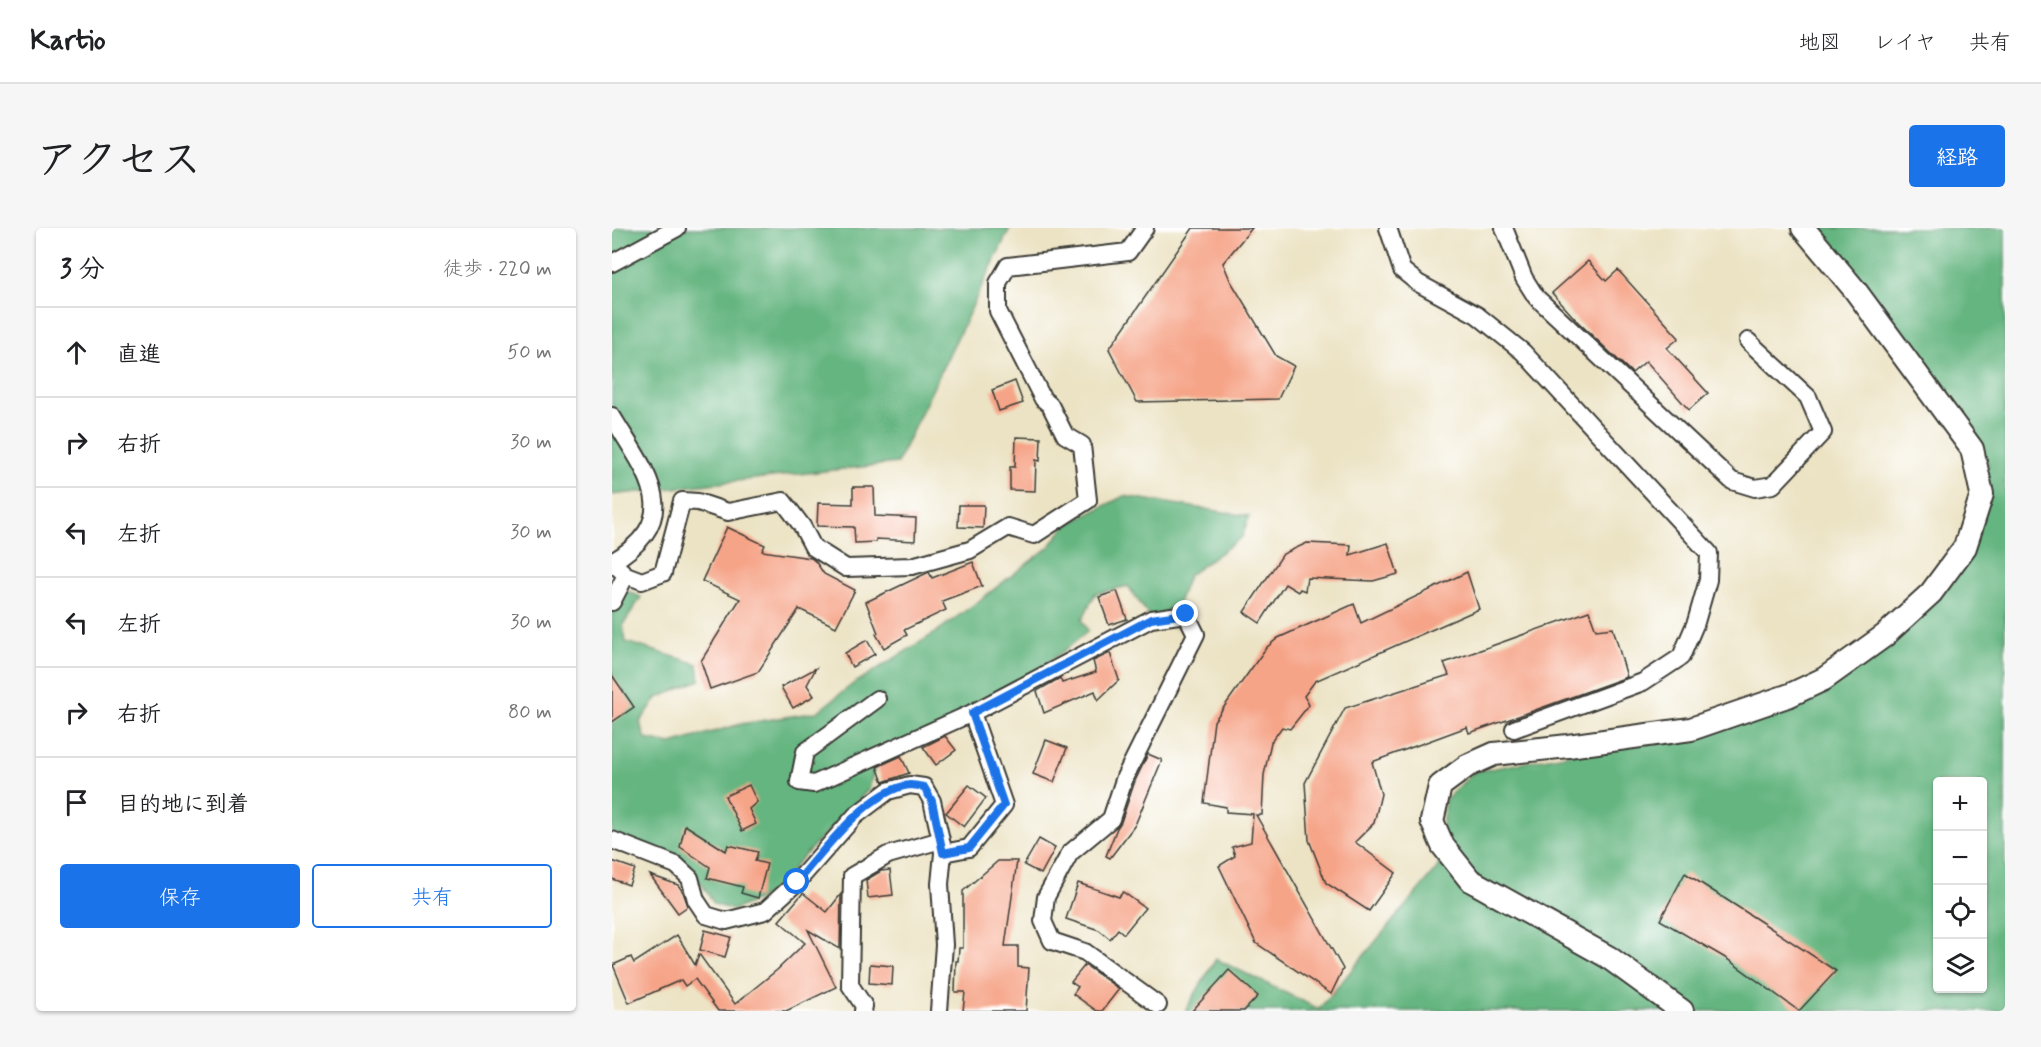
<!DOCTYPE html>
<html lang="ja">
<meta charset="utf-8">
<style>
:root{--surface:#fff;--page:#f6f6f6;--text:#202124;--muted:#757577;--line:#e0e0e0;--accent:#1a73e8}
body{margin:0;font-family:Mynerve,"Klee One",sans-serif;background:var(--page);color:var(--text)}
.controls{position:absolute;right:18px;bottom:18px;display:grid;overflow:hidden;border-radius:6px;box-shadow:0 2px 4px #0004}
.controls button{width:54px;height:54px;display:grid;place-items:center;padding:0;border:0;border-bottom:2px solid var(--line);background:var(--surface);color:var(--text);font:30px sans-serif}
.stop{position:absolute;width:18px;height:18px;margin:-14px;border:4px solid #1a73e8;border-radius:50%;background:#fff}
.stop.end{background:#1a73e8;border-color:#fff;box-shadow:0 2px 6px #0008}
.list{margin:0;padding:0;list-style:none}
h2{display:flex;justify-content:space-between;align-items:center;height:78px;margin:0;padding:0 24px;font-size:26px}
h2 small{font-size:20px;font-weight:400;color:var(--muted)}
.list li{display:grid;grid-template-columns:39px 1fr auto;gap:18px;align-items:center;box-sizing:border-box;height:90px;padding:0 24px;border-top:2px solid var(--line)}
.list b{display:block;font-size:22px;white-space:nowrap}
.list em{font-size:20px;font-style:normal;color:var(--muted)}
.actions{display:flex;gap:12px;padding:18px 24px}
.actions a{flex:1;padding:14px 0;border:2px solid var(--accent);border-radius:6px;text-align:center;font-size:21px;color:var(--accent)}
.actions .main{background:var(--accent);color:#fff}
.icon{flex:none;width:33px;height:33px;fill:none;stroke:currentColor;stroke-width:2;stroke-linecap:round;stroke-linejoin:round}
.map{position:relative;flex:none;width:1393px;height:783px;overflow:hidden;border-radius:6px}
header{display:flex;align-items:center;gap:36px;box-sizing:border-box;height:84px;padding:0 30px;background:var(--surface);border-bottom:2px solid var(--line)}
header strong{font-size:28px}
nav{display:flex;gap:33px;margin-inline-start:auto;font-size:21px}
.intro{display:flex;align-items:center;justify-content:space-between;box-sizing:border-box;height:144px;padding:0 36px}
h1{margin:0;font-size:42px}
.button{padding:15px 27px;border-radius:6px;background:var(--accent);color:#fff;font-size:21px;font-weight:700}
main{display:flex;gap:36px;padding:0 36px}
aside{flex:1;background:var(--surface);border-radius:6px;box-shadow:0 2px 4px #0004}
.map>svg:first-child{display:block}
.forest{fill:#65b580;stroke:#40684e;stroke-width:1.5;fill-rule:evenodd}
.building{fill:#f6a488}
.lines{fill:none;stroke-linecap:round;stroke-linejoin:round}
.street-casing{stroke:#3b3a35;stroke-width:20}
.secondary-casing{stroke:#3b3a35;stroke-width:26}
.street{stroke:#fff;stroke-width:16}
.secondary{stroke:#fff;stroke-width:22}
.route{stroke:#1a73e8;stroke-width:8}
</style>
<header>
<strong>Kartio</strong>
<nav><a>地図</a><a>レイヤ</a><a>共有</a></nav>
</header>
<div class="intro"><h1>アクセス</h1><a class="button">経路</a></div>
<main>
<aside>
<h2>3 分<small>徒歩 · 220 m</small></h2>
<ul class="list">
<li><svg class="icon" aria-label="ahead" viewBox="0 0 24 24"><path d="M12 20V5M6 11l6-6 6 6"/></svg><div><b>直進</b></div><em>50 m</em></li>
<li><svg class="icon" aria-label="right" viewBox="0 0 24 24"><path d="M7 20v-9h11M14 6l5 5-5 5"/></svg><div><b>右折</b></div><em>30 m</em></li>
<li><svg class="icon" aria-label="left" viewBox="0 0 24 24"><path d="M17 20v-9H6M10 6l-5 5 5 5"/></svg><div><b>左折</b></div><em>30 m</em></li>
<li><svg class="icon" aria-label="left" viewBox="0 0 24 24"><path d="M17 20v-9H6M10 6l-5 5 5 5"/></svg><div><b>左折</b></div><em>30 m</em></li>
<li><svg class="icon" aria-label="right" viewBox="0 0 24 24"><path d="M7 20v-9h11M14 6l5 5-5 5"/></svg><div><b>右折</b></div><em>80 m</em></li>
<li><svg class="icon" aria-label="arrive" viewBox="0 0 24 24"><path d="M6 21V4h12l-3 4 3 4H6"/></svg><div><b>目的地に到着</b></div></li>
</ul>
<div class="actions"><a class="main">保存</a><a>共有</a></div>
</aside>
<div class="map">
<svg width="1393" height="783" viewBox="0 0 1393 783">
<rect width="100%" height="100%" fill="#fff"/>
<filter id="ink" filterUnits="userSpaceOnUse"><feTurbulence type="fractalNoise" baseFrequency=".0167" numOctaves="2"/><feDisplacementMap in="SourceGraphic" scale="12" xChannelSelector="R" yChannelSelector="G"/><feConvolveMatrix kernelMatrix="1 2 1 2 8 2 1 2 1" color-interpolation-filters="sRGB"/></filter>
<filter id="wash" filterUnits="userSpaceOnUse"><feTurbulence type="fractalNoise" baseFrequency=".008" numOctaves="4" result="noise"/><feDisplacementMap in="SourceGraphic" scale="24" xChannelSelector="R" yChannelSelector="G"/><feGaussianBlur stdDeviation="1.35" result="paint"/><feColorMatrix in="noise" values="0 0 0 0 0 0 0 0 0 0 0 0 0 0 0 0 0 1.4 0 .05"/><feComposite in="paint" operator="in"/></filter>
<g filter="url(#wash)">
<rect width="100%" height="100%" fill="#ece3c4"/>
<g class="forest">
<polygon points="0,0 398,0 285,235 0,267"/>
<path d="M1191 0H1393V783H573L604 731 707 781 826 639 833 572 862 544 1159 488 1279 413 1355 324 1376 236 1274 85ZM1326 554H1370V760H1326Z"/>
<path d="M512 268 637 288 630 309 576 348 565 378 539 391 516 358 483 366 470 392 476 403 452 423 384 470 265 531 257 561 185 635 168 659 145 672 121 682 102 676C88 653 76 632 50 622 32 615 17 616 0 606V383L13 362 29 369 11 397 14 414 86 436 88 452 45 470 28 494 34 511 59 516 129 496 205 484 241 456 320 407 368 372 438 318 454 297Z"/>
</g>
<g id="blocks">
<g class="building">
<polygon points="581,0 640,0 611,35 618,52 664,128 682,138 666,171 525,174 497,121"/>
<polygon points="976,33 994,53 1006,42 1067,110 1055,120 1096,165 1077,182 1034,133 1020,145 966,94 940,65"/>
<polygon points="403,153 411,175 387,183 380,162"/>
<polygon points="404,209 429,210 428,233 424,232 423,263 398,262 398,239 403,239"/>
<polygon points="241,259 262,259 263,288 304,290 303,313 264,311 264,314 243,315 242,299 205,298 206,275 241,276"/>
<polygon points="347,277 372,277 371,300 346,299"/>
<polygon points="115,299 153,317 150,323 199,330 204,334 212,346 243,362 224,399 187,381 146,444 98,461 89,433 128,371 90,353"/>
<polygon points="695,315 739,317 738,327 776,315 786,346 761,353 695,350 693,363 688,361 686,364 673,356 648,395 632,384 671,326"/>
<polygon points="361,334 370,358 330,373 334,382 292,402 295,407 272,420 264,406 266,405 254,374 317,344 320,350"/>
<polygon points="855,344 867,381 703,453 692,468 697,477 678,501 670,499 659,514 652,547 650,587 644,587 731,741 719,766 644,715 607,638 623,628 620,619 639,614 641,586 614,584 614,579 592,575 602,493 654,420 666,410 742,376 749,395"/>
<polygon points="505,363 515,391 497,397 487,369"/>
<polygon points="977,383 984,402 1001,400 1015,449 898,491 857,505 855,499 760,534 769,566 762,595 743,614 784,645 757,683 714,655 697,612 693,555 733,480 837,447 832,435"/>
<polygon points="255,412 263,426 240,439 233,425"/>
<polygon points="498,425 507,452 486,472 483,463 432,485 425,463 448,450 450,455 484,444 481,433"/>
<polygon points="204,440 195,457 202,468 181,480 169,459"/>
<polygon points="0,447 22,479 0,494"/>
<polygon points="333,508 344,522 324,537 311,519"/>
<polygon points="434,512 455,520 442,554 421,546"/>
<polygon points="536,526 550,532 523,597 498,630 494,628 505,600 509,594 523,553"/>
<polygon points="289,528 297,545 271,554 265,539"/>
<polygon points="137,557 145,574 137,581 144,596 130,603 113,568"/>
<polygon points="357,557 374,570 352,599 334,585"/>
<polygon points="73,597 114,623 116,617 146,624 143,633 155,636 146,670 129,665 131,659 95,650 98,639 68,619"/>
<polygon points="427,611 443,620 429,646 412,637"/>
<polygon points="0,633 23,641 17,657 0,651"/>
<polygon points="386,633 405,633 393,718 406,718 406,739 417,740 414,783 351,783 353,764 343,764 344,733 346,733 347,720 351,720 351,663"/>
<polygon points="278,642 281,667 256,670 254,652 269,643"/>
<polygon points="1073,645 1157,699 1224,743 1187,783 1115,731 1048,692"/>
<polygon points="38,647 66,657 71,664 76,678 66,685"/>
<polygon points="466,655 507,669 511,664 533,680 512,706 506,701 498,711 487,702 454,691"/>
<polygon points="191,665 215,684 229,666 228,721 196,702 224,759 174,783 106,783 83,751 73,758 69,752 17,775 1,737 19,729 22,735 65,707 83,737 87,726 123,776 165,742 193,715 167,693"/>
<polygon points="93,702 119,709 113,729 88,722"/>
<polygon points="258,736 281,738 280,757 257,755"/>
<polygon points="473,737 507,761 490,783 485,783 461,766 466,759 459,754"/>
<polygon points="617,742 646,768 632,783 580,783"/>
</g>
</g>
</g>
<g filter="url(#ink)">
<use href="#blocks" fill-opacity="0" stroke="#3b3a35" stroke-width="1.5"/>
<g class="lines">
<g class="street-casing">
<g id="street">
<polyline points="776,0 790,42 806,55 865,87 911,124 1097,325 1096,352 1084,394 1069,429 1031,454 902,501"/>
<polyline points="892,0 912,50 924,69 1120,253 1143,260 1161,257 1211,204 1196,169 1136,113"/>
<polyline points="0,35 65,0"/>
<path d="M0 188C33 244 76 289 0 334"/>
<polyline points="0,334 14,347 30,353 51,345 70,273 86,274 116,284 171,273 190,298 201,319 234,340 300,338 358,322 396,299 422,307 476,272 470,217 453,207 438,177 431,171 386,83 386,55 396,38 516,24 533,0"/>
<polyline points="0,374 14,347"/>
<polyline points="265,471 193,524 187,554 202,556 360,485"/>
<polyline points="0,612 64,637 78,650 84,672 94,687 114,693 153,683 185,654 243,588 276,563 298,557 312,559 320,573 329,612 276,627 240,648 238,757 252,778 251,783"/>
<polyline points="331,625 357,620 392,577 360,485 539,391 574,386 584,406 513,549 499,591 458,625 434,669 431,693 440,713 473,724 546,777"/>
<polyline points="327,783 332,717 328,656 331,625 330,616"/>
</g>
</g>
<g class="secondary-casing">
<polyline id="secondary" points="1070,783 996,729 858,652 831,618 820,593 828,558 855,538 882,526 956,518 1079,501 1178,467 1212,451 1272,408 1319,365 1353,319 1370,266 1360,221 1243,62 1191,0"/>
</g>
<use href="#street" class="street"/>
<use href="#secondary" class="secondary"/>
</g>
</g>
<g class="lines" filter="url(#ink)">
<path class="route" d="M185 654C210 624 257 561 298 557 302 557 307 558 312 559L320 573 331 625 357 620 392 577 360 485 539 391 574 386"/>
</g>
</svg>
<div class="controls">
<button>+</button>
<button>−</button>
<button><svg class="icon" aria-label="locate" viewBox="0 0 24 24"><circle cx="12" cy="12" r="6"/><path d="M12 2v4M12 18v4M2 12h4M18 12h4"/></svg></button>
<button><svg class="icon" aria-label="layers" viewBox="0 0 24 24"><path d="M12 4l9 5-9 5-9-5zM3 14l9 5 9-5"/></svg></button>
</div>
<div class="stop" style="left:185px;top:654px"></div>
<div class="stop end" style="left:574px;top:386px"></div>
</div>
</main>
